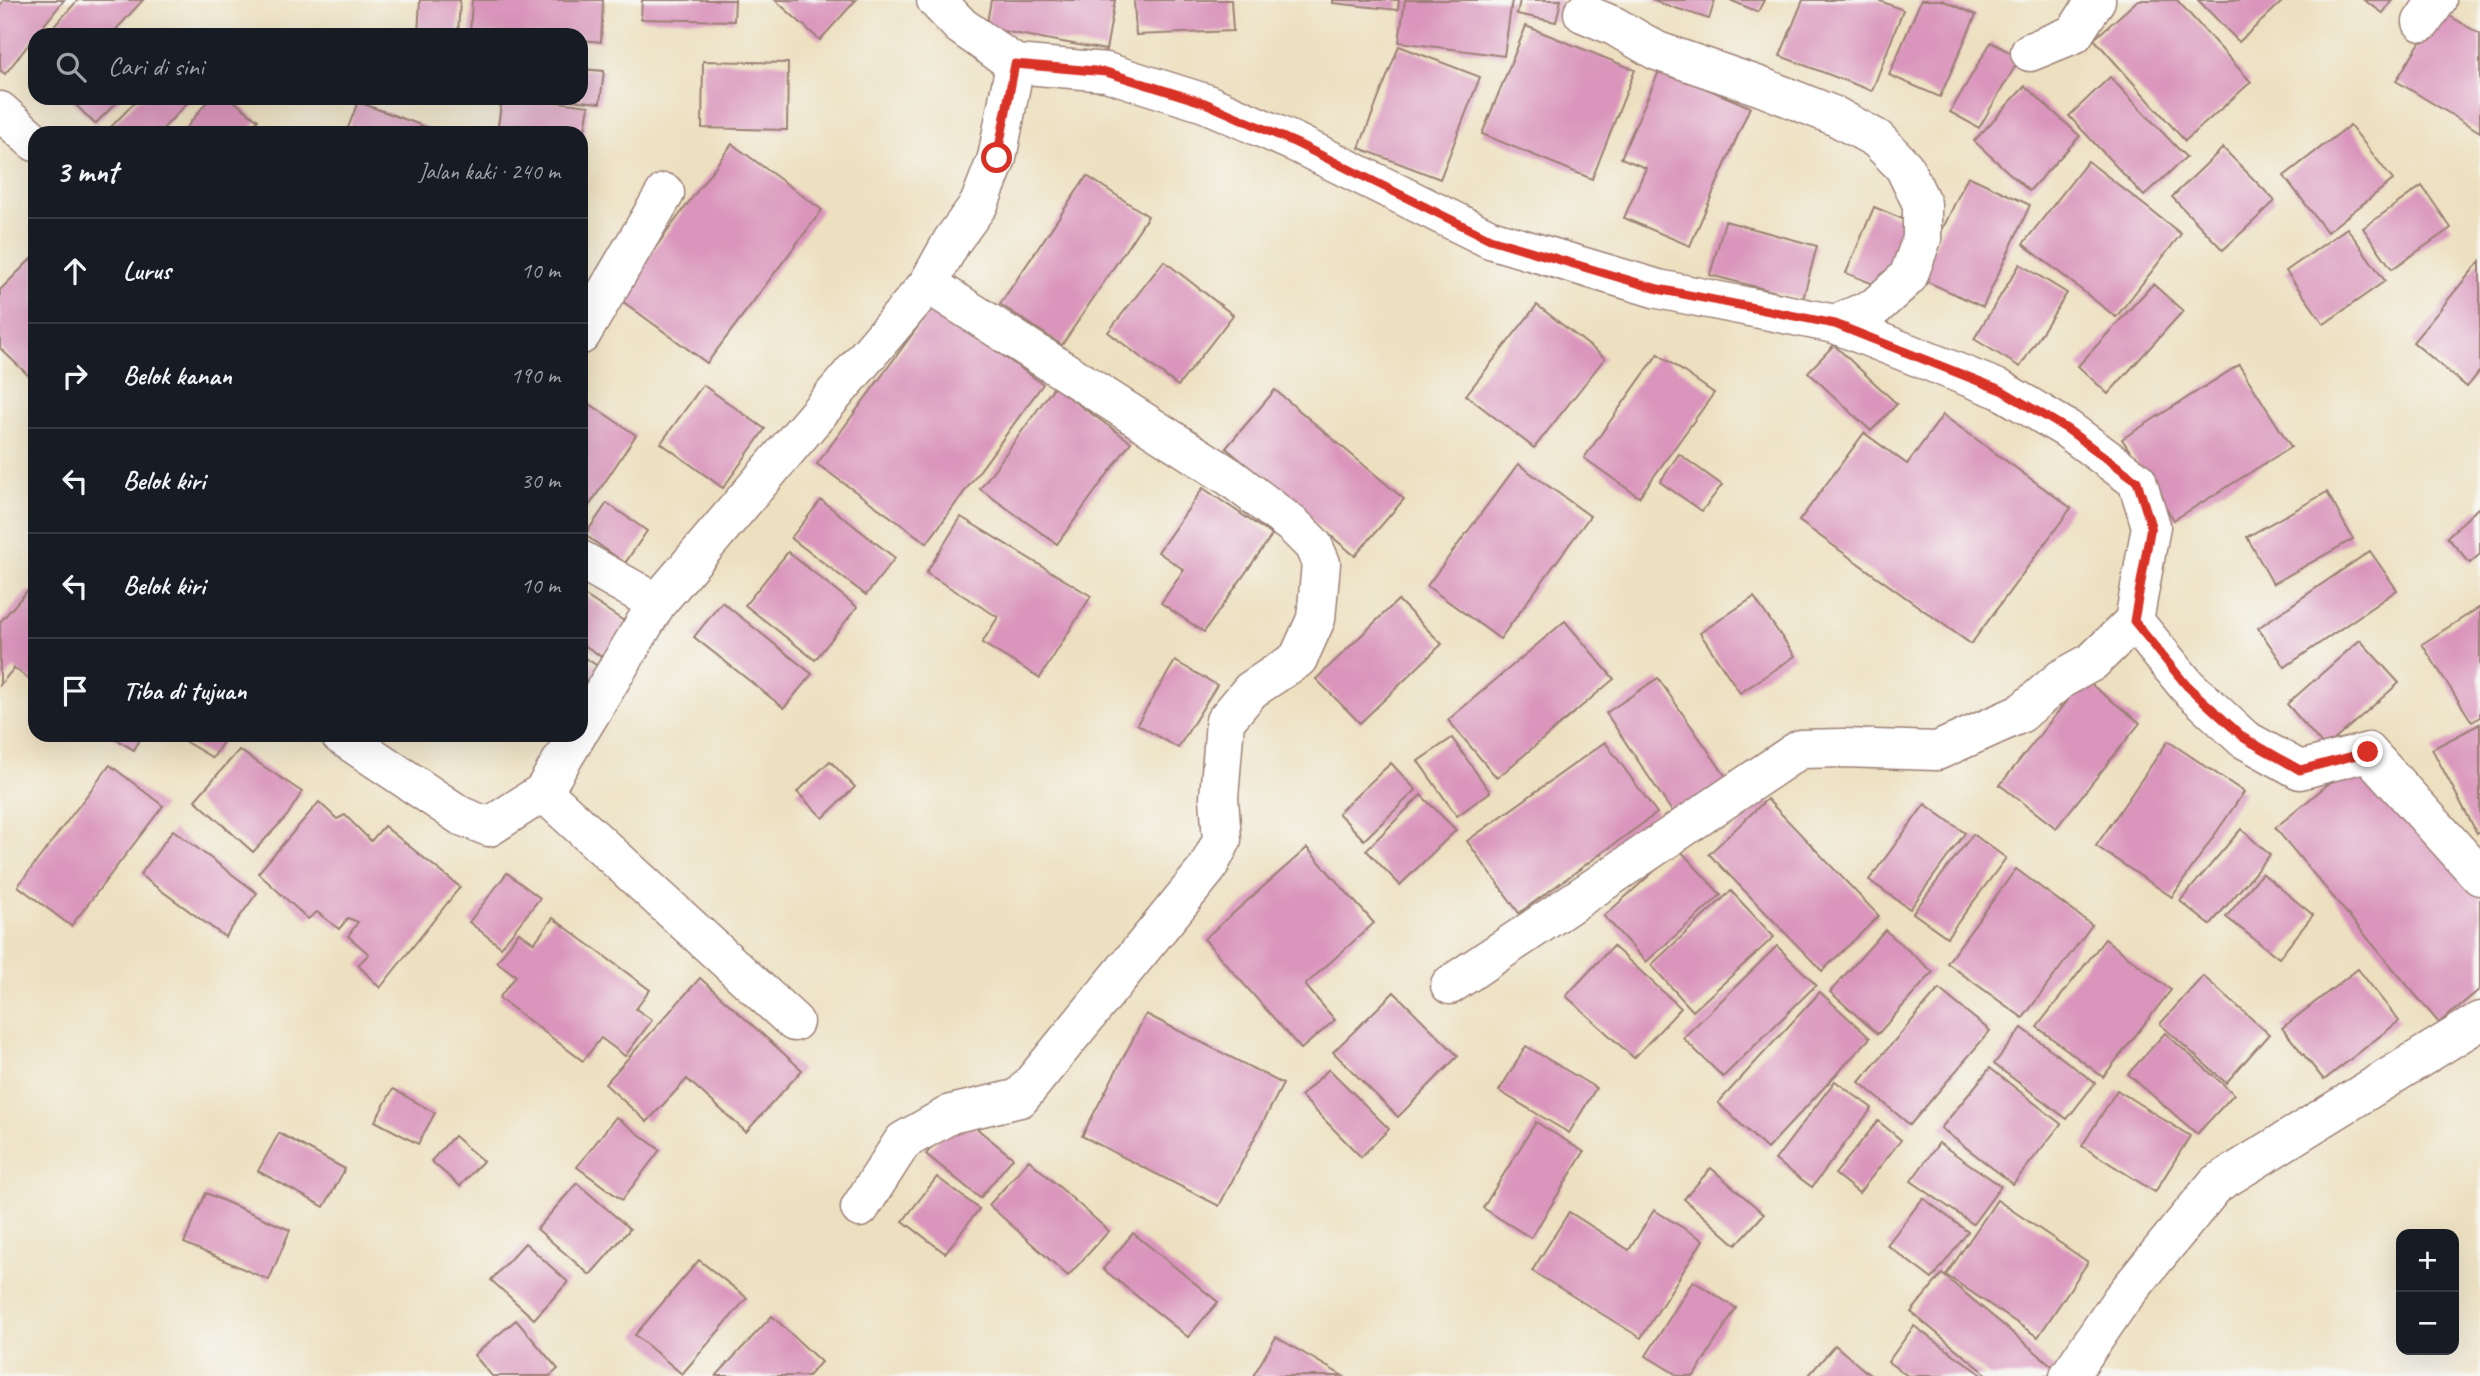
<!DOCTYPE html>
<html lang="id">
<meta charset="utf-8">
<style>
:root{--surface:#171b24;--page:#20242c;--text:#f1f3f6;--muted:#9ea1a6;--line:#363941}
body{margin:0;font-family:Caveat,sans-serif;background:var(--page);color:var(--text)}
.controls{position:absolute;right:21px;bottom:21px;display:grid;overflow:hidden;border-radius:14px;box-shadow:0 7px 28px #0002}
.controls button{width:63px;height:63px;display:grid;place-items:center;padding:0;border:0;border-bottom:2px solid var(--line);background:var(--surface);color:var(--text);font:35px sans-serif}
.stop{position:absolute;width:21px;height:21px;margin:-16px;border:5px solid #d93025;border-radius:50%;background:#fff}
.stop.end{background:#d93025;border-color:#fff;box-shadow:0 2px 7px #0008}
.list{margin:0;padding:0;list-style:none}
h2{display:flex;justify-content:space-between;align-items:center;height:91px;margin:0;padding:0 28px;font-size:30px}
h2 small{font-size:23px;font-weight:400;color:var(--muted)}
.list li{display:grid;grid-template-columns:46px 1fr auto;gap:21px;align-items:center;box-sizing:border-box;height:105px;padding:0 28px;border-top:2px solid var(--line)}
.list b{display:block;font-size:26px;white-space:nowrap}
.list em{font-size:23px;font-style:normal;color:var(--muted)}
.icon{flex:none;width:38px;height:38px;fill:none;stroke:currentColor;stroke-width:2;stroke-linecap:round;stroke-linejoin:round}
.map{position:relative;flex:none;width:2480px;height:1376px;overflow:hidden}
.search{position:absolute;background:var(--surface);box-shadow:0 7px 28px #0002;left:28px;top:28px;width:560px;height:77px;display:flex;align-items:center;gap:18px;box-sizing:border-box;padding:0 24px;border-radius:21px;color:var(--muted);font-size:26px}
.panel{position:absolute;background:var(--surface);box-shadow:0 7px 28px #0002;left:28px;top:126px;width:560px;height:616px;border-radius:21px}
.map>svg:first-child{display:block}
.building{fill:#da95bc}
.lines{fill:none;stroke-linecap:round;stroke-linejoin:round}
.minor-casing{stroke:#9c8076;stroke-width:41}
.minor{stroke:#fff;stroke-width:38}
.route{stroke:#d93025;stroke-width:9}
</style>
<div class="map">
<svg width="2480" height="1376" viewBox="0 0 2480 1376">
<rect width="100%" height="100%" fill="#f6f6f2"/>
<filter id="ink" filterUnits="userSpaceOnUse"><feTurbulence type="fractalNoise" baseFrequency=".0143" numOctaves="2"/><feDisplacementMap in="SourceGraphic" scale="14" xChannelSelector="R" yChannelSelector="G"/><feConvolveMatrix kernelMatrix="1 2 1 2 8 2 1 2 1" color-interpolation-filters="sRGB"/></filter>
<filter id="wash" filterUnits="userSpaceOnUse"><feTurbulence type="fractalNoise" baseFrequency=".00686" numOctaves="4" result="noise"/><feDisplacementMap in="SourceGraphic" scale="28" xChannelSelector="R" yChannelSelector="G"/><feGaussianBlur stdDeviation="1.57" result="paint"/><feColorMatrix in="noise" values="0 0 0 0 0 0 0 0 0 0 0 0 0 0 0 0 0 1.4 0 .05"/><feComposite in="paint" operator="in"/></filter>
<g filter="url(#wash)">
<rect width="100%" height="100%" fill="#ede0c0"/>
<g id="blocks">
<g class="building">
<polygon points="4,0 64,0 5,74 0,70 0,5"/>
<polygon points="78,0 143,0 111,35 46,35"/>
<polygon points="420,0 460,0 458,35 418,35"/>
<polygon points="472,0 603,0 601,42 581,40 581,35 470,34"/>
<polygon points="642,0 735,0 734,21 641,19"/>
<polygon points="775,0 856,0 820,40"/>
<polygon points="991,0 1115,0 1106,50 986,28"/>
<polygon points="1134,0 1231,0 1233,31 1136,35"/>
<polygon points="1333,0 1399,0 1398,10 1333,3"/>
<polygon points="1405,0 1512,0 1504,56 1399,42"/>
<polygon points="1520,0 1561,0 1556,22 1517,14"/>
<polygon points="1651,0 1715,0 1709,19"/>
<polygon points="1730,0 1764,0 1758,12"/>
<polygon points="1803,0 1878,0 1903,10 1872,91 1780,56"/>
<polygon points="1921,0 1942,0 1976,15 1940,97 1889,75"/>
<polygon points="2138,0 2177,0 2251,82 2185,141 2094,39"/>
<polygon points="2198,0 2284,0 2239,42"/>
<polygon points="2364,0 2392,0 2383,13"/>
<polygon points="2440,10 2480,34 2480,132 2396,81"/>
<polygon points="1526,26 1635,70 1592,179 1482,134"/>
<polygon points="1991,42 2020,58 1979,128 1950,112"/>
<polygon points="1399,46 1480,77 1440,179 1359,148"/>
<polygon points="703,61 788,63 787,130 702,128"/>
<polygon points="581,69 604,71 600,103 570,100 581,98"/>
<polygon points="1660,69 1750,107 1690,246 1624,218 1646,168 1621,158"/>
<polygon points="2110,77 2186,157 2144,196 2069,116"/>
<polygon points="2025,86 2080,136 2029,191 1974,141"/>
<polygon points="69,98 121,98 95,124"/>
<polygon points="139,98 192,98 159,133 105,133"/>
<polygon points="210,98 230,98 258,120 248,133 182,133"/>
<polygon points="502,98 528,98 589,106 584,136 581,135 581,133 497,133"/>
<polygon points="358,102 442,133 346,133"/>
<polygon points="2350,125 2393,180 2327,232 2284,176"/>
<polygon points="732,144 822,210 707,363 618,298"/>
<polygon points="2223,148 2275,201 2223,250 2172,197"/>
<polygon points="2088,161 2181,234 2116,317 2023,244"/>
<polygon points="1087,176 1148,216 1062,345 1000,304"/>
<polygon points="1968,176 2030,205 1983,307 1919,278"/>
<polygon points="2422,186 2451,228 2392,269 2363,228"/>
<polygon points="1874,207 1915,224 1888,290 1846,273"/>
<polygon points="1725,221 1817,246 1803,299 1710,275"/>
<polygon points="2347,228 2385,281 2324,324 2286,271"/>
<polygon points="35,255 35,382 0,348 0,290"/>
<polygon points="1164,261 1233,315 1178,386 1108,332"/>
<polygon points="2480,261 2480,371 2467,387 2413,342"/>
<polygon points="2020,264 2067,293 2020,367 1974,339"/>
<polygon points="2153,284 2183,311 2108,394 2078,366"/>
<polygon points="1537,305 1605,358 1534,448 1466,395"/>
<polygon points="933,306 1043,384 927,543 817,464"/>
<polygon points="1834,345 1897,404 1871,431 1808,372"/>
<polygon points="1658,354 1714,393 1639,497 1584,458"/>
<polygon points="2239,365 2291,447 2174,520 2122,439"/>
<polygon points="703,385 765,429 723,488 661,443"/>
<polygon points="1054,387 1131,442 1057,544 980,489"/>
<polygon points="1275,390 1404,499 1355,556 1226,448"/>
<polygon points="581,398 636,435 581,518"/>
<polygon points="1943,415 2071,508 1971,644 1799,521 1864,433 1907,464"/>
<polygon points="1679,454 1722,485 1702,511 1660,482"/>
<polygon points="1518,464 1590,516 1500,639 1427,586"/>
<polygon points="1203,488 1272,535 1204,632 1161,603 1184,570 1158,552"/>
<polygon points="2327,492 2353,539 2273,584 2247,537"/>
<polygon points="821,500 895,558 866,595 791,538"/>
<polygon points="607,503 647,531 625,563 585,535"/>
<polygon points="2478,508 2480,510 2480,554 2470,563 2447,537"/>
<polygon points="961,517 1091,596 1040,678 982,643 998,617 926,573"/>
<polygon points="2370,551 2397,590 2285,667 2258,628"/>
<polygon points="788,552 857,607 815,660 745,605"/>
<polygon points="28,590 35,595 35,683 14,668 0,685 0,622"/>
<polygon points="581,593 627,623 604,658 581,643"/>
<polygon points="1754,597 1795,656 1740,693 1700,633"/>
<polygon points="1398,600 1442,644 1360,723 1316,679"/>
<polygon points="722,602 812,674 784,708 694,637"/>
<polygon points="2480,607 2480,717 2472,722 2422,644"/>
<polygon points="1565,621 1614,679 1497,778 1448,720"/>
<polygon points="2360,640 2399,683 2325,748 2287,704"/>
<polygon points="581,655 602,669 581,700"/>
<polygon points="1175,661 1217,685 1178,748 1137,724"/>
<polygon points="1658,678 1729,781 1675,816 1606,713"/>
<polygon points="2084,679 2140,723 2056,828 2000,785"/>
<polygon points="2480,724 2480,831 2477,833 2432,749"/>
<polygon points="109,735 142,735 134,750"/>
<polygon points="174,735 227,735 213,758"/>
<polygon points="1452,738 1490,792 1457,816 1418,761"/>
<polygon points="2168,741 2244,792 2172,897 2096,846"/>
<polygon points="1605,742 1657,813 1519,913 1467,841"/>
<polygon points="239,750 302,792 287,816 253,852 195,800"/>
<polygon points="2366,753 2480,887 2480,989 2439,1023 2275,828"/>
<polygon points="830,761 855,787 823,818 797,792"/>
<polygon points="1391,763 1416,790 1364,840 1338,813"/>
<polygon points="110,765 163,806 71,926 18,886"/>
<polygon points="1421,795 1456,830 1400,885 1366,850"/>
<polygon points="1767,799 1879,916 1822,971 1709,854"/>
<polygon points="319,802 337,819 345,815 371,841 384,826 460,887 380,988 358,965 369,954 348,936 358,922 348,918 339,929 317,912 308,919 258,873"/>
<polygon points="1925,804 1965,833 1910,909 1869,880"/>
<polygon points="2241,829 2270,855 2210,925 2180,901"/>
<polygon points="173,830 257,893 225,937 140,875"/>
<polygon points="1973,834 2006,858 1947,937 1913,913"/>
<polygon points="1307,848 1374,923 1305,985 1335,1020 1301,1049 1204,939"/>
<polygon points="1679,849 1721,895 1646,962 1604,916"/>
<polygon points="2016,869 2092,925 2023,1018 1947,963"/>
<polygon points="507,873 540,898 501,947 469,922"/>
<polygon points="2262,873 2313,915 2279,958 2226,917"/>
<polygon points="1731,891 1774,937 1693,1011 1651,965"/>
<polygon points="553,918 650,990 636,1009 652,1020 625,1056 601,1038 583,1061 499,998 516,976 497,962 519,932 534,943"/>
<polygon points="1885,930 1933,972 1878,1034 1830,992"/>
<polygon points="2105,939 2171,990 2103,1077 2037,1027"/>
<polygon points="1613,946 1681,1008 1634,1058 1566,996"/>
<polygon points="1777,946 1816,985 1723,1077 1683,1038"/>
<polygon points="2358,969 2399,1021 2324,1080 2282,1028"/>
<polygon points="2203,976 2269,1034 2226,1083 2160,1024"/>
<polygon points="700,978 802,1070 746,1132 687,1079 647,1122 605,1084"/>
<polygon points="1939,989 1990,1031 1910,1125 1859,1082"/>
<polygon points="1394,992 1458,1056 1398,1117 1333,1052"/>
<polygon points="1820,992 1870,1038 1767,1149 1718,1103"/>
<polygon points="1146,1014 1283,1084 1219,1206 1082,1136"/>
<polygon points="2022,1028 2095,1083 2067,1119 1994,1064"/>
<polygon points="2165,1033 2234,1094 2197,1134 2128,1074"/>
<polygon points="1526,1046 1596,1088 1569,1133 1499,1091"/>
<polygon points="1990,1068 2061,1124 2013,1184 1941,1128"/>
<polygon points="1329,1069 1389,1129 1361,1157 1301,1096"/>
<polygon points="1835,1081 1872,1108 1812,1187 1775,1160"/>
<polygon points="393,1089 435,1113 418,1144 375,1121"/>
<polygon points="2117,1090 2190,1136 2155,1192 2082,1146"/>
<polygon points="959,1114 1013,1158 980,1198 926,1154"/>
<polygon points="616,1117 660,1150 622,1200 577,1167"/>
<polygon points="1878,1121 1901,1140 1859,1193 1835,1174"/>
<polygon points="1536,1122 1584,1152 1531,1238 1483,1208"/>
<polygon points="279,1133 345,1169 324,1207 258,1171"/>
<polygon points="454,1136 483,1161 460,1186 431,1161"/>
<polygon points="1939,1143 2001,1186 1973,1224 1911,1181"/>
<polygon points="1029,1160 1109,1231 1068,1276 989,1205"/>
<polygon points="1711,1168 1764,1214 1736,1245 1684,1199"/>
<polygon points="937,1177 979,1209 945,1253 903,1221"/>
<polygon points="577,1183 630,1229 590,1275 537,1229"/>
<polygon points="206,1193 290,1230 269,1280 184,1243"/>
<polygon points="1923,1198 1968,1232 1932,1279 1887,1245"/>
<polygon points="1997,1200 2088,1262 2038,1337 1946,1275"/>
<polygon points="1654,1210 1703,1240 1641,1338 1532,1271 1569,1212 1629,1250"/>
<polygon points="1133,1233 1218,1302 1188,1337 1103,1269"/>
<polygon points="525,1243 568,1282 534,1319 491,1280"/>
<polygon points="699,1260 747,1298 682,1374 635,1335"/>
<polygon points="1942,1274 2056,1369 2049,1376 1989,1376 1911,1312"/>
<polygon points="1693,1281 1736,1308 1694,1376 1679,1376 1646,1356"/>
<polygon points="772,1316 821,1362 808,1376 716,1376"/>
<polygon points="516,1320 558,1369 550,1376 492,1376 474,1355"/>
<polygon points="1914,1326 1984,1376 1908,1376 1888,1362"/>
<polygon points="1276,1337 1343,1376 1253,1376"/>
<polygon points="1835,1345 1871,1376 1811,1376 1809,1375"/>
</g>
</g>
</g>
<g filter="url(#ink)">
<use href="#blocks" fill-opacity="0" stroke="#9c8076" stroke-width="2"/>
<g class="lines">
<g class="minor-casing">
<g id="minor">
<polyline points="936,0 961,26 1015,64 1106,72 1205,103 1296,143 1490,239 1658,289 1835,324 2001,390 2067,429 2137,481 2151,526 2134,621 2187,686 2244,739 2300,770 2368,752 2480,876"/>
<polyline points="1583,13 1614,26 1657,51 1762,87 1835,116 1877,139 1904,167 1922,204 1922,239 1908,277 1875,307 1835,324"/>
<polyline points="2422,22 2437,0"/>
<polyline points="2030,52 2074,34 2096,0"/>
<polyline points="0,111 35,142"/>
<polyline points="581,335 665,193"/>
<polyline points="581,560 657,603"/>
<polyline points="581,729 657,603 928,284 952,241 979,204 997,158 1015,64"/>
<polyline points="340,735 461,816 489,827 543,792 577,735"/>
<polyline points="543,792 794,1022"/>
<polyline points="1450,985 1800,749 1843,748 1937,751 2020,714 2061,679 2092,662 2134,621"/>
<polyline points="860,1208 903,1141 951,1114 1020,1098 1207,869 1222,840 1219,798 1225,721 1251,690 1298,659 1316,619 1321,563 1313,545 1294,526 1230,477 928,284"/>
<polyline points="2069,1376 2121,1300 2216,1184 2480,1021"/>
</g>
</g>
<use href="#minor" class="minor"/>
</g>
</g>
<g class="lines" filter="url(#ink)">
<polyline class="route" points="997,158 1015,64 1106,72 1205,103 1296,143 1490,239 1658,289 1835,324 2001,390 2067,429 2137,481 2151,526 2134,621 2187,686 2244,738 2300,770 2368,752"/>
</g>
</svg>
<div class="controls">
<button>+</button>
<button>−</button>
</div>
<div class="stop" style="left:997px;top:158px"></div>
<div class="stop end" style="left:2368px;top:752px"></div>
<div class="search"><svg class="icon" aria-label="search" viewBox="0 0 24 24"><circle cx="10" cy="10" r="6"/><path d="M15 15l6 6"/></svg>Cari di sini</div>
<section class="panel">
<h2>3 mnt<small>Jalan kaki · 240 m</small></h2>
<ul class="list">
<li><svg class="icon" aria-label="ahead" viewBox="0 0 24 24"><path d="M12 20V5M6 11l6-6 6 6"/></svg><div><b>Lurus</b></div><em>10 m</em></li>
<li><svg class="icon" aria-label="right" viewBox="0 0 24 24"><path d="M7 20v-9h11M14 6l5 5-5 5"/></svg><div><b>Belok kanan</b></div><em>190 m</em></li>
<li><svg class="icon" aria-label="left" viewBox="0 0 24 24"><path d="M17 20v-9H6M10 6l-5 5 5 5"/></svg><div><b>Belok kiri</b></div><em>30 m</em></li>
<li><svg class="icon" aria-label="left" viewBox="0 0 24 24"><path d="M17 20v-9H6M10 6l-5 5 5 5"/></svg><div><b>Belok kiri</b></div><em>10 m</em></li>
<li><svg class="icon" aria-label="arrive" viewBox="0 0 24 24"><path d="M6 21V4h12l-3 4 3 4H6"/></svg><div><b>Tiba di tujuan</b></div></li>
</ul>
</section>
</div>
